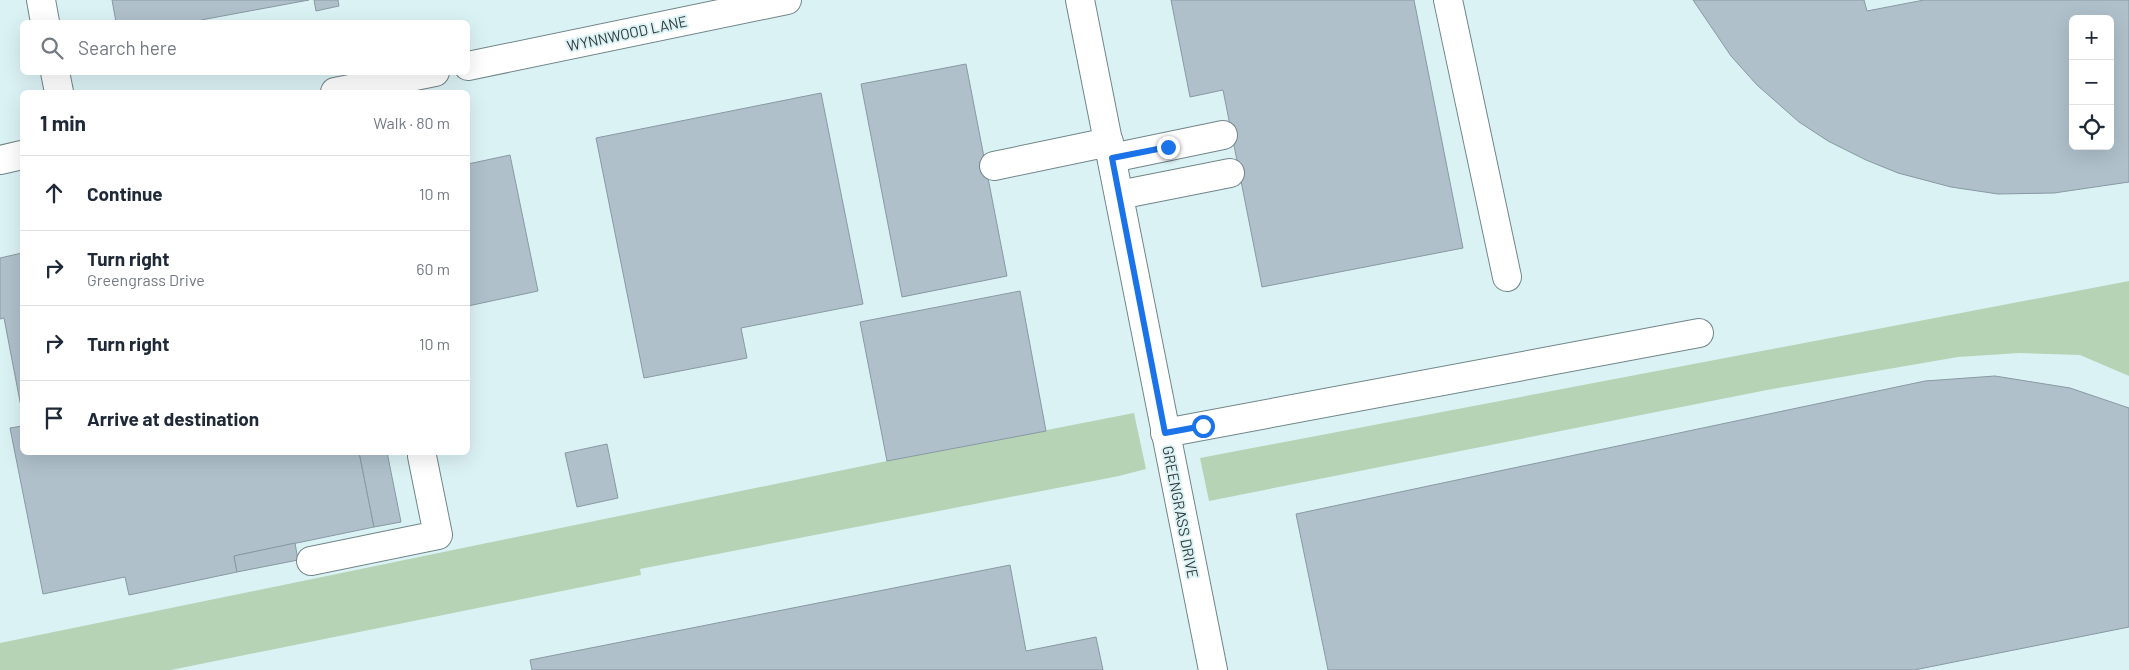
<!DOCTYPE html>
<meta charset="utf-8">
<style>
:root{--surface:#fff;--page:#f6f6f7;--text:#1f2937;--muted:#747a83;--line:#e0e1e3}
body{margin:0;font-family:Barlow,sans-serif;background:var(--page);color:var(--text)}
.controls{position:absolute;right:15px;top:15px;display:grid;overflow:hidden;border-radius:8px;box-shadow:0 5px 20px #0002}
.controls button{width:45px;height:45px;display:grid;place-items:center;padding:0;border:0;border-bottom:1px solid var(--line);background:var(--surface);color:var(--text);font:25px sans-serif}
.stop{position:absolute;width:15px;height:15px;margin:-11px;border:4px solid #1a73e8;border-radius:50%;background:#fff}
.stop.end{background:#1a73e8;border-color:#fff;box-shadow:0 1px 5px #0008}
.list{margin:0;padding:0;list-style:none}
h2{display:flex;justify-content:space-between;align-items:center;height:65px;margin:0;padding:0 20px;font-size:21px}
h2 small{font-size:16px;font-weight:400;color:var(--muted)}
.list li{display:grid;grid-template-columns:32px 1fr auto;gap:15px;align-items:center;box-sizing:border-box;height:75px;padding:0 20px;border-top:1px solid var(--line)}
.list b{display:block;font-size:19px;white-space:nowrap}
.list p{margin:0;font-size:16px;white-space:nowrap;color:var(--muted)}
.list em{font-size:16px;font-style:normal;color:var(--muted)}
.icon{flex:none;width:28px;height:28px;fill:none;stroke:currentColor;stroke-width:2;stroke-linecap:round;stroke-linejoin:round}
.map{position:relative;flex:none;width:2129px;height:670px;overflow:hidden}
.search{position:absolute;background:var(--surface);box-shadow:0 5px 20px #0002;left:20px;top:20px;width:450px;height:55px;display:flex;align-items:center;gap:12px;box-sizing:border-box;padding:0 18px;border-radius:8px;color:var(--muted);font-size:19px}
.panel{position:absolute;background:var(--surface);box-shadow:0 5px 20px #0002;left:20px;top:90px;width:450px;height:365px;border-radius:8px}
.map>svg:first-child{display:block}
.green{fill:#b7d3b5}
.building{fill:#afc0cb;stroke:#8899a3;fill-rule:evenodd}
.lines{fill:none;stroke-linecap:round;stroke-linejoin:round}
.minor-casing{stroke:#708688;stroke-width:30}
.minor{stroke:#fff;stroke-width:28}
.route{stroke:#1a73e8;stroke-width:6}
.labels{text-anchor:middle;dominant-baseline:central;stroke-width:4;stroke-linejoin:round;paint-order:stroke}
.street-label{font-size:15px;fill:#313a3b;stroke:#dbf2f5}
</style>
<div class="map">
<svg width="2129" height="670" viewBox="0 0 2129 670">
<rect width="100%" height="100%" fill="#dbf2f5"/>
<g class="green">
<polygon points="2129,281 2129,376 2080,355 2020,353 1958,357 1767,390 1209,501 1200,458"/>
<polygon points="1134,413 1146,469 1119,476 640,569 641,575 171,670 0,670 0,643 887,461"/>
</g>
<g class="building">
<polygon points="112,0 309,0 201,20 202,22 116,22"/>
<polygon points="314,0 338,0 339,6 316,11"/>
<polygon points="1171,0 1414,0 1463,248 1262,287 1223,90 1190,97"/>
<path d="M1693 0H1864L1867 11 1924 0H2129V182L2054 193 1998 194 1951 187 1898 173 1866 160 1828 141 1799 122 1757 85 1731 56ZM2073 19H2110V146H2073Z"/>
<polygon points="966,64 1007,276 902,297 861,84"/>
<polygon points="821,93 863,304 741,328 747,358 644,378 596,138"/>
<polygon points="510,155 538,291 468,306 468,164"/>
<polygon points="22,253 22,412 4,318 0,319 0,258"/>
<polygon points="1020,291 1046,431 887,461 860,322"/>
<polygon points="1995,376 2070,388 2129,408 2129,627 1914,670 1328,670 1296,514 1925,381"/>
<polygon points="22,426 22,452 359,452 374,527 234,556 237,572 129,595 125,577 43,594 10,428"/>
<polygon points="607,444 618,498 577,507 565,453"/>
<polygon points="359,452 387,452 401,522 374,527"/>
<polygon points="295,543 298,560 237,572 234,556"/>
<polygon points="1010,565 1026,651 1096,637 1103,670 532,670 530,660"/>
</g>
<g class="lines">
<g class="minor-casing">
<g id="minor">
<polyline points="41,0 45,22"/>
<polyline points="1080,0 1213,670"/>
<polyline points="1448,0 1507,277"/>
<polyline points="468,66 787,0"/>
<polyline points="55,72 59,92"/>
<polyline points="335,92 435,72"/>
<polyline points="1112,158 1223,135"/>
<polyline points="0,160 22,155"/>
<polyline points="994,166 1109,142"/>
<polyline points="1119,195 1230,173"/>
<polyline points="1165,433 1699,333"/>
<polyline points="311,561 438,535 422,456"/>
</g>
</g>
<use href="#minor" class="minor"/>
</g>
<g class="lines">
<polyline class="route" points="1168,147 1112,158 1165,433 1203,426"/>
</g>
<g class="labels">
<g class="street-label">
<text transform="translate(627 33) rotate(-12)">WYNNWOOD LANE</text>
<text transform="translate(1181 512) rotate(79)">GREENGRASS DRIVE</text>
</g>
</g>
</svg>
<div class="controls">
<button>+</button>
<button>−</button>
<button><svg class="icon" aria-label="locate" viewBox="0 0 24 24"><circle cx="12" cy="12" r="6"/><path d="M12 2v4M12 18v4M2 12h4M18 12h4"/></svg></button>
</div>
<div class="stop" style="left:1203px;top:426px"></div>
<div class="stop end" style="left:1168px;top:147px"></div>
<div class="search"><svg class="icon" aria-label="search" viewBox="0 0 24 24"><circle cx="10" cy="10" r="6"/><path d="M15 15l6 6"/></svg>Search here</div>
<section class="panel">
<h2>1 min<small>Walk · 80 m</small></h2>
<ul class="list">
<li><svg class="icon" aria-label="ahead" viewBox="0 0 24 24"><path d="M12 20V5M6 11l6-6 6 6"/></svg><div><b>Continue</b></div><em>10 m</em></li>
<li><svg class="icon" aria-label="right" viewBox="0 0 24 24"><path d="M7 20v-9h11M14 6l5 5-5 5"/></svg><div><b>Turn right</b><p>Greengrass Drive</p></div><em>60 m</em></li>
<li><svg class="icon" aria-label="right" viewBox="0 0 24 24"><path d="M7 20v-9h11M14 6l5 5-5 5"/></svg><div><b>Turn right</b></div><em>10 m</em></li>
<li><svg class="icon" aria-label="arrive" viewBox="0 0 24 24"><path d="M6 21V4h12l-3 4 3 4H6"/></svg><div><b>Arrive at destination</b></div></li>
</ul>
</section>
</div>
